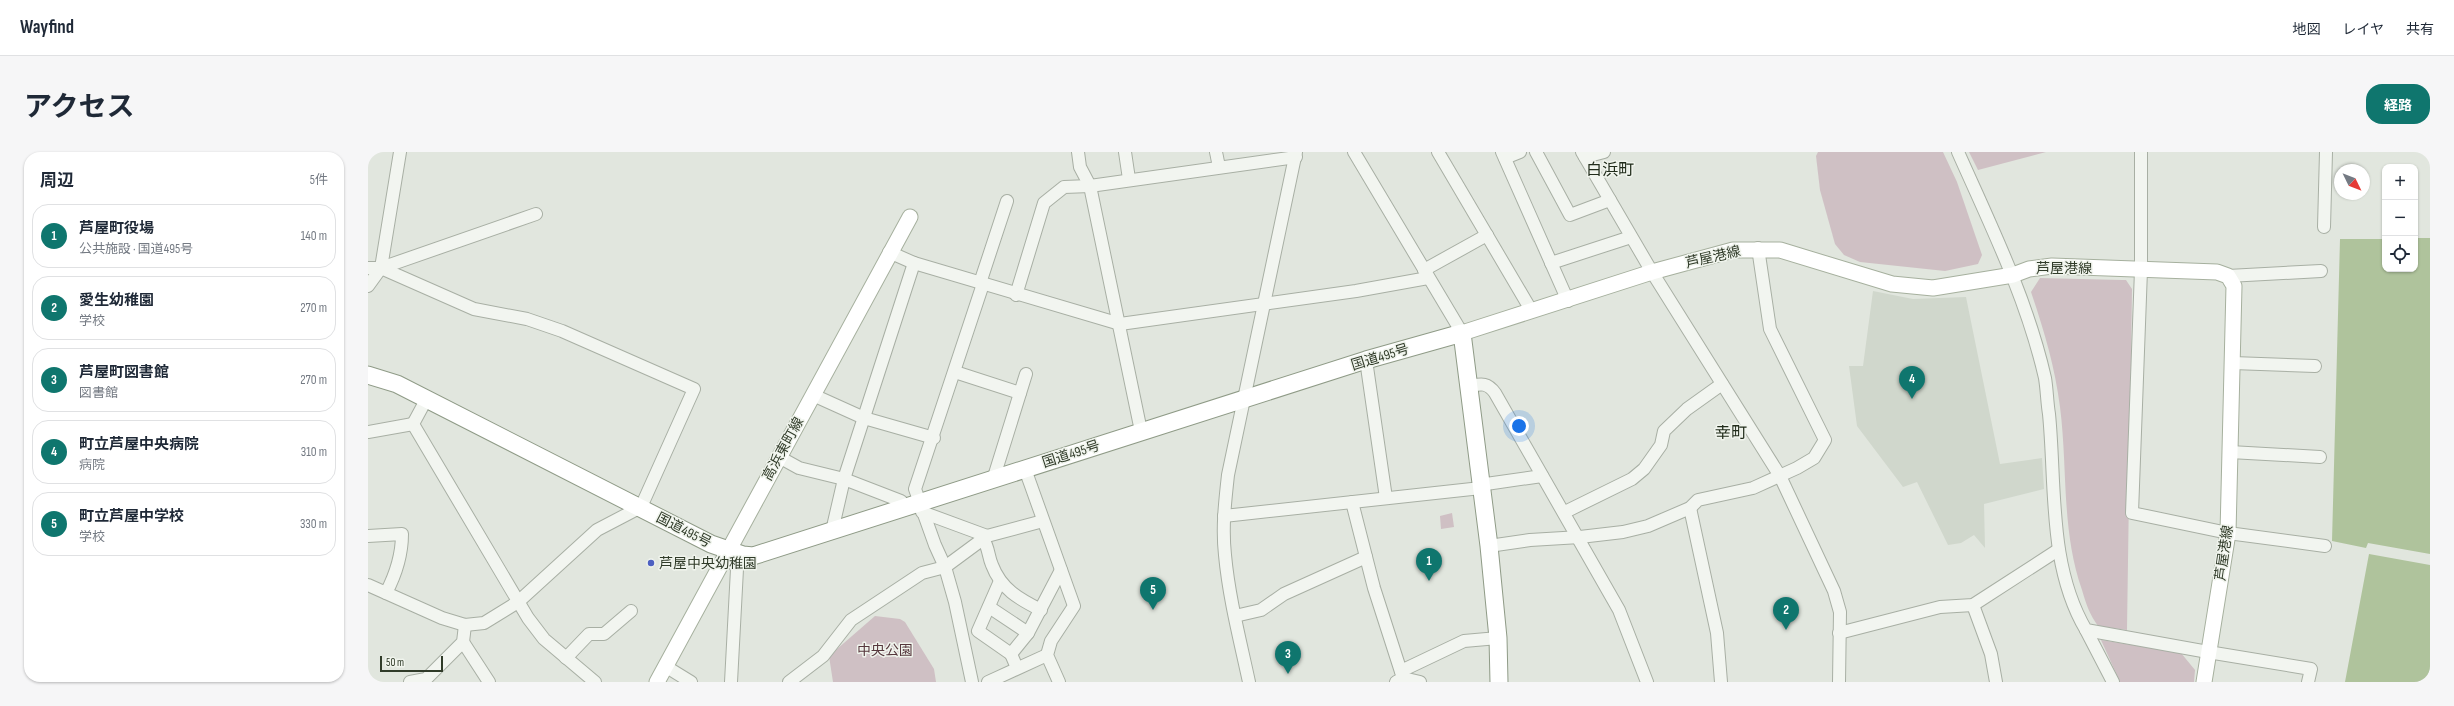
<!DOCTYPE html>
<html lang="ja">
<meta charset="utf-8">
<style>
:root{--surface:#fff;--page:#f6f6f7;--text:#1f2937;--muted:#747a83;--line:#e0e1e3;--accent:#0f766e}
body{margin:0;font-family:"Sofia Sans Condensed","Noto Sans JP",sans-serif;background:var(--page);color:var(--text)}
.controls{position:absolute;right:12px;top:12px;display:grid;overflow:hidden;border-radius:8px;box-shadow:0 1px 3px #0004}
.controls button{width:36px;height:36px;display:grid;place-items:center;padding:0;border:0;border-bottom:1px solid var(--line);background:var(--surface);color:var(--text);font:20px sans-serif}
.compass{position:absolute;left:1966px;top:12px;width:36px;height:36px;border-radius:50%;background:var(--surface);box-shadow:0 1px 3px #0004;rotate:133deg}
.scale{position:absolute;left:12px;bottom:10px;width:63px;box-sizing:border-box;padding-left:4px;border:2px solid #303b29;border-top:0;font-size:11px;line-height:14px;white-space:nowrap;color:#303b29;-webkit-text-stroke:3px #f0f4ed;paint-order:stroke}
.you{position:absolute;left:1151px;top:274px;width:14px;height:14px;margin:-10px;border:3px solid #fff;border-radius:50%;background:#1a73e8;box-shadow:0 0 0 6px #1a73e833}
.badge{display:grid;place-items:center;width:26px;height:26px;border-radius:50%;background:var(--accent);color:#fff;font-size:13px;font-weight:700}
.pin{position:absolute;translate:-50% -33px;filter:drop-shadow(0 1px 2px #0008)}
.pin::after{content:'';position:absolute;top:21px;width:14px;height:12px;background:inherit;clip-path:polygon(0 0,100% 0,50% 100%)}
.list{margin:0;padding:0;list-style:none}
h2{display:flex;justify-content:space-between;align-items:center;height:52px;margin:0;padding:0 16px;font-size:17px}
h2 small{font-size:13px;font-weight:400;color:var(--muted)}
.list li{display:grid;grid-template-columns:26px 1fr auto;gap:12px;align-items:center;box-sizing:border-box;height:64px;margin:0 8px 8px;padding:0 8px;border:1px solid var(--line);border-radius:16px}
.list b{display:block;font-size:15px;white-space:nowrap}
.list p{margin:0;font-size:13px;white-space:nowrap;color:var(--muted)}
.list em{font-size:13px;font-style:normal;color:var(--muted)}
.icon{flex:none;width:22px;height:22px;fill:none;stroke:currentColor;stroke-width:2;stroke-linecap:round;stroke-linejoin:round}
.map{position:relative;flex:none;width:2062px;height:530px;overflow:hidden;border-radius:16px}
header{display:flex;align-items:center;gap:24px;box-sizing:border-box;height:56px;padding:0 20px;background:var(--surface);border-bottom:1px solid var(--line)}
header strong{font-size:19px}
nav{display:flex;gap:22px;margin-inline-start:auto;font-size:14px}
.intro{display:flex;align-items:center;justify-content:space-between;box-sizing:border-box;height:96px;padding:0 24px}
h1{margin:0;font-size:28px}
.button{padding:10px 18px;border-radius:16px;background:var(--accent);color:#fff;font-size:14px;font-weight:700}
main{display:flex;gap:24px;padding:0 24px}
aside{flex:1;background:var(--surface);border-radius:16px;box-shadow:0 1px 3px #0004}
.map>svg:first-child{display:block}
.built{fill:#d0d7cc}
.green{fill:#cfc0c4}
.water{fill:#afc39c}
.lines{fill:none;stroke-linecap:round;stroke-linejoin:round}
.minor-casing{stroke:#a8afa4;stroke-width:14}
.major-casing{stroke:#a6b09e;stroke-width:17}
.highway-casing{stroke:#8f9b87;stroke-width:19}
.minor{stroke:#f2f5f0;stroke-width:12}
.major{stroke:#fff;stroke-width:15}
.highway{stroke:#fff;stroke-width:17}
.poi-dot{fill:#4d60c1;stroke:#f0f4ed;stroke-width:1.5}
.labels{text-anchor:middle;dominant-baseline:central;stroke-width:3;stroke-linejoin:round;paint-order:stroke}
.street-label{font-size:14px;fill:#303b29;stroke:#f0f4ed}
.poi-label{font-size:14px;fill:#303b29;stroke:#f0f4ed;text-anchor:start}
.park-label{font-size:14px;fill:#56373d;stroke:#f0f4ed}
.quarter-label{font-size:16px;fill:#212c1b;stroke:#f0f4ed}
</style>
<header>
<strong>Wayfind</strong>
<nav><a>地図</a><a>レイヤ</a><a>共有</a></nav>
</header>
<div class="intro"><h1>アクセス</h1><a class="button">経路</a></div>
<main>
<aside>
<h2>周辺<small>5件</small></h2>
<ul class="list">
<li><span class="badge">1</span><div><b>芦屋町役場</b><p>公共施設 · 国道495号</p></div><em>140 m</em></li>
<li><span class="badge">2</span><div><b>愛生幼稚園</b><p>学校</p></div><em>270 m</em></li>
<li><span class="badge">3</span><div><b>芦屋町図書館</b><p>図書館</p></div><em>270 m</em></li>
<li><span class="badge">4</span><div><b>町立芦屋中央病院</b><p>病院</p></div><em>310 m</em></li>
<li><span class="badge">5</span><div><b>町立芦屋中学校</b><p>学校</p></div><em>330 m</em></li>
</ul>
</aside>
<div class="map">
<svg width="2062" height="530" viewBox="0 0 2062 530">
<rect width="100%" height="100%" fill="#e1e6de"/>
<polygon class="built" points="1505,139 1545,147 1598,145 1632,312 1674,306 1676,337 1616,352 1617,396 1606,383 1593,391 1580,393 1549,330 1535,335 1489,274 1481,214 1495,214"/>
<g class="green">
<polygon points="1450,0 1575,0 1589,30 1614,103 1610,112 1577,119 1492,110 1476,103 1467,92 1452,38 1448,4"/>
<polygon points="1601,0 1678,0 1610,18"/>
<path d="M1672 126 1754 128H1758L1764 137 1759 478 1730 474C1722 463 1718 452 1714 438 1693 378 1700 318 1692 255 1687 215 1676 178 1663 140Z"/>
<polygon points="1084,361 1086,375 1073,377 1072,364"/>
<polygon points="507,464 532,467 537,470 566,517 568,530 465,530 461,504"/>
<polygon points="1733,488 1813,501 1827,518 1826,530 1752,530"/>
</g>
<g class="water">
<polygon points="2047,86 2062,86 2062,402 2000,391 1998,396 1964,389 1972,87 2017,87 2017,117 2047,117"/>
<polygon points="2001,402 2062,413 2062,530 1977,530"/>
</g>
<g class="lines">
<g class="minor-casing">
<g id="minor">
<polyline points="710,0 712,15 722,34 773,279"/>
<polyline points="757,0 761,27"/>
<polyline points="848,0 851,15"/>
<polyline points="986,0 1094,181"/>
<polyline points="1070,0 1163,158"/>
<polyline points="1134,0 1200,149"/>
<polyline points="1168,0 1202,63 1242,48"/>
<polyline points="1214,0 1284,120 1412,324 1466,439 1472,460 1471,530"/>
<path d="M1590 0C1623 74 1659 147 1677 226 1679 238 1679 250 1681 262 1688 333 1680 414 1718 478L1840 500 1943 517 1940 530"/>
<polyline points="1773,0 1773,118 1764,361 1860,381 1957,394"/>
<polyline points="1217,5 1236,0"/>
<polyline points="1137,6 1152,0"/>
<polyline points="1956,75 1958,0"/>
<polyline points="521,100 546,111 752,172 988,139 1060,126"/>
<polyline points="1183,111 1263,85"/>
<polyline points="0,116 13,116 168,62"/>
<polyline points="1056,118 1119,83"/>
<polyline points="1860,124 1953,119"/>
<polyline points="612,131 639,49"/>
<polyline points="0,134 13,116 32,0"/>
<polyline points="648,143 676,51 696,35 722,34 928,5"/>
<polyline points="998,208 1018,346"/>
<polyline points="1865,211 1947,214"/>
<polyline points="587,220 652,241"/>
<path d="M1101 234C1113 232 1119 230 1127 241L1251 458 1279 530"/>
<polyline points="445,243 496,266 566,286"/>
<polyline points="45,272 160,466 176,487 227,530"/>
<polyline points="45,272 58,248"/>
<polyline points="0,280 45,272"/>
<polyline points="1862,300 1952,305"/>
<polyline points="411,305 431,316 476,327 533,349 535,357"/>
<polyline points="657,317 706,454 683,489 679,503 691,530"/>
<polyline points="625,328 658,222"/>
<polyline points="984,350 1006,436 1035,526 1028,530"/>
<polyline points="1322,356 1349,481 1353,530"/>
<polyline points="554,360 619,384"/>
<polyline points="1197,360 1264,327 1276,317 1293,293 1296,279 1319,257 1354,232"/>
<polyline points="856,364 1113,336 1118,332 1174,324"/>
<polyline points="464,379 476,327 546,111"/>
<path d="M0 384 34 382C34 403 28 422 18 441"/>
<path d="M615 387C621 396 620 404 624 413 633 437 651 447 673 458"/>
<polyline points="1121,394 1162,388 1212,385 1255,380 1280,374 1322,356 1330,348 1385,336 1429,316 1446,306 1457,288 1402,177 1390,96"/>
<polyline points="359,398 369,417 363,530"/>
<polyline points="632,429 610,479 643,502"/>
<polyline points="0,433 74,466 97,473 116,471 150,450 229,378 273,355 326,237 194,179 159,167 106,157 13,116"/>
<polyline points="1605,453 1623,502 1628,530"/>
<polyline points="621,455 660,481"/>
<polyline points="867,464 893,458 916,442 998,405"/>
<polyline points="1718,478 1745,530"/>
<polyline points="1471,481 1572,455 1605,453 1690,398"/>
<polyline points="95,490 121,530"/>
<polyline points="198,506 221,482 236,482 263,459"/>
<polyline points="297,514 323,530"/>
<polyline points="649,516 643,502 660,481 693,418"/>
<polyline points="1033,519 1096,489 1130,486"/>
<polyline points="1035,526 1052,530"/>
<polyline points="42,530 58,527 95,490 97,473"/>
<polyline points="421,530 455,504 483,468 554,421 577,415 619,384 675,369"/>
<polyline points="604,530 587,450 577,415 567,393 547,337 615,132"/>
<polyline points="620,530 679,503"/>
<path d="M881 530C872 488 861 446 857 403 854 376 857 350 860 323L928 0"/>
</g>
</g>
<g class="major-casing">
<g id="major">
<polyline points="1094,181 1284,120 1365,98 1412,98 1524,132 1565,136 1645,123 1661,117 1684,114 1849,120 1860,124 1866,134 1860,381 1836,530"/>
<polyline points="289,530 542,65"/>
</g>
</g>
<g class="highway-casing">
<polyline id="highway" points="0,223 29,232 343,392 375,403 385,404 998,208 1094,181 1121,394 1130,486 1131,530"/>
</g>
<use href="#minor" class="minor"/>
<use href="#major" class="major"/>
<use href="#highway" class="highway"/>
</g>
<circle class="poi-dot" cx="283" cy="411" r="4"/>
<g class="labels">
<g class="street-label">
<text transform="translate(1345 105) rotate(-13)">芦屋港線</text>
<text x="1696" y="116">芦屋港線</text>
<text transform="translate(1012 205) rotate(-17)">国道495号</text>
<text transform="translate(415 297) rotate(-61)">高浜東町線</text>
<text transform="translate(703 302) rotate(-18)">国道495号</text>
<text transform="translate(316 378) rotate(27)">国道495号</text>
<text transform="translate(1856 401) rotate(-82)">芦屋港線</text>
</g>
<g class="poi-label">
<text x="291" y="411">芦屋中央幼稚園</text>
</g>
<g class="park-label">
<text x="517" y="498">中央公園</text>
</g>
<g class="quarter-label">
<text x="1242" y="18">白浜町</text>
<text x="1363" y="281">幸町</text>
</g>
</g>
</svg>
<div class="controls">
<button>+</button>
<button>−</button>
<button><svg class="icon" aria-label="locate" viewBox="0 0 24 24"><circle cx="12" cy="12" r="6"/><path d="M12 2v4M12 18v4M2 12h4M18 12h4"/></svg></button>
</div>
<svg class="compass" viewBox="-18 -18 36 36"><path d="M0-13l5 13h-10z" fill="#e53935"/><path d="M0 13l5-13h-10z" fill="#747a83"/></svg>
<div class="scale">50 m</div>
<div class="you"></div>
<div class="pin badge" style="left:1061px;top:429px">1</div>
<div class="pin badge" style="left:1418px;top:478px">2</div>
<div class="pin badge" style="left:920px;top:522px">3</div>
<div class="pin badge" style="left:1544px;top:247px">4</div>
<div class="pin badge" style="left:785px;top:458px">5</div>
</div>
</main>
